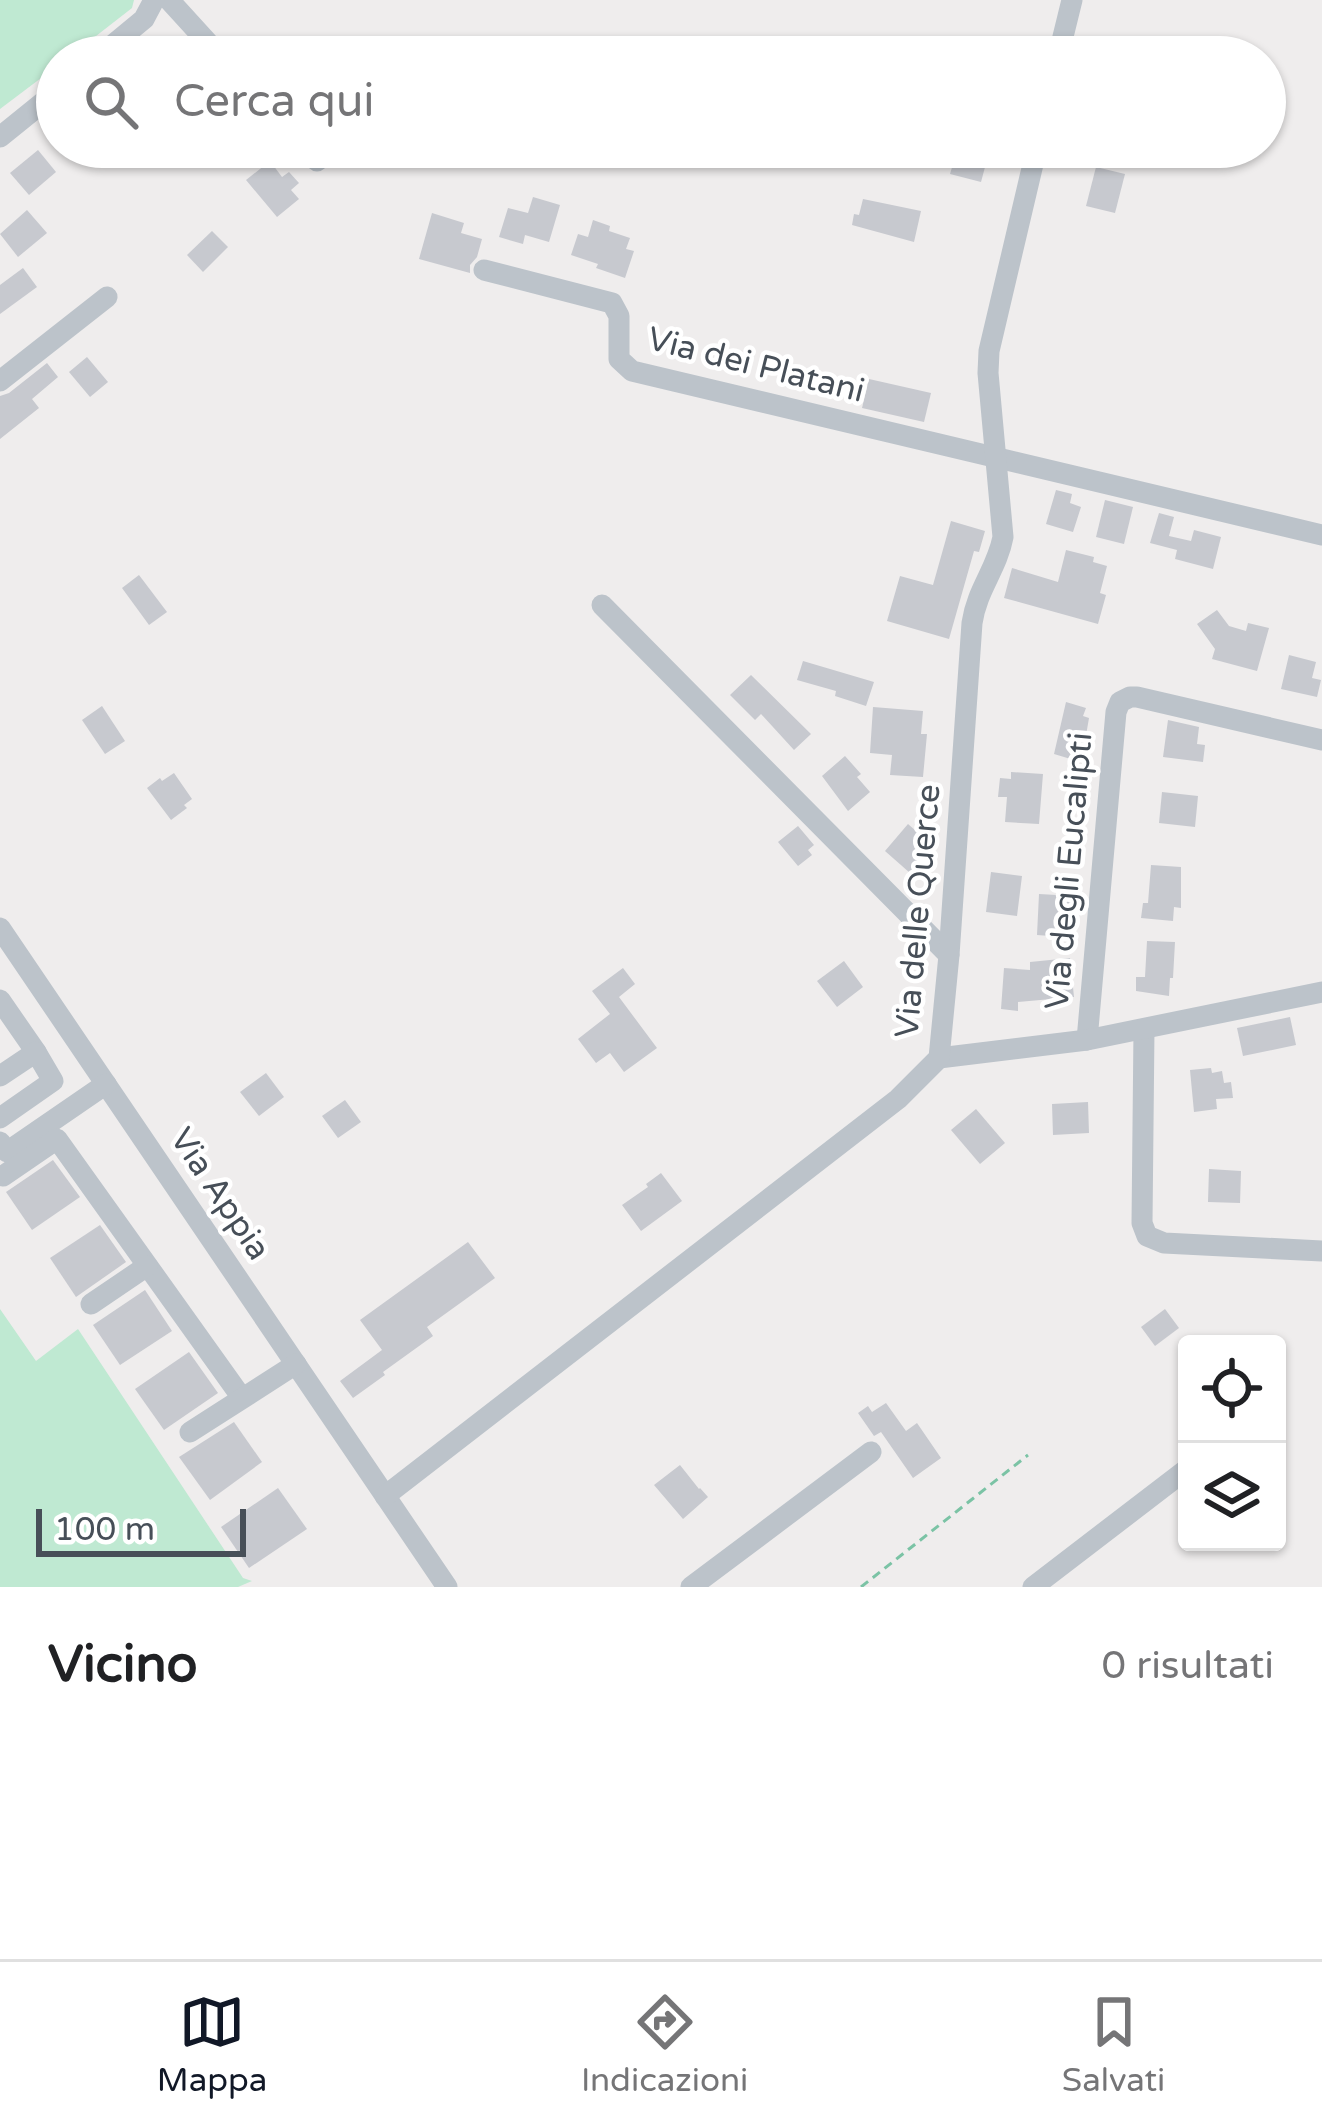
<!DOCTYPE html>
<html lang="it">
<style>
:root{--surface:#fff;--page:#f6f6f6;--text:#202124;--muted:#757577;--line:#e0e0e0;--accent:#111827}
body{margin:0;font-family:"Varela Round",sans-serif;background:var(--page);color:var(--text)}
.controls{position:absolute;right:36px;bottom:36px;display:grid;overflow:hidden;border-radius:12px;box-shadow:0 3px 9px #0004}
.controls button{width:108px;height:108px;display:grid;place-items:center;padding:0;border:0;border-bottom:3px solid var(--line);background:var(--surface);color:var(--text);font:60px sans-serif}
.scale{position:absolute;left:36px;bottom:30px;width:210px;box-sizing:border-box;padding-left:12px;border:6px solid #474f58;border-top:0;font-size:33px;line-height:42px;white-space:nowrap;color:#474f58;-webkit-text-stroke:9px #fff;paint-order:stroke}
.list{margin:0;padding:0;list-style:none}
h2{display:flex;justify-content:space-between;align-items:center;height:156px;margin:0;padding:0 48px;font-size:51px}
h2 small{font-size:39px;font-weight:400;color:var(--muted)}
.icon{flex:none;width:66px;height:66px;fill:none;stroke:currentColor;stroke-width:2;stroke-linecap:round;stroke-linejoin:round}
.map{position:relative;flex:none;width:1322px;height:1587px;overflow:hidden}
.search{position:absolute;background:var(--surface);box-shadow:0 3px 9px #0004;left:36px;right:36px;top:36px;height:132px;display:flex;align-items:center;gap:30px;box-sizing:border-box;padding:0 42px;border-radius:66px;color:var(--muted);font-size:45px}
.sheet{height:372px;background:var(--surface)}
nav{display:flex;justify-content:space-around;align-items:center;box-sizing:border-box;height:168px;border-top:3px solid var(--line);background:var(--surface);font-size:33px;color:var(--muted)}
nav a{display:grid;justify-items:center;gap:6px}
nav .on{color:var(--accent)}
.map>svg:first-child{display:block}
.green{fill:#bfe9d2}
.building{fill:#c7c9cf}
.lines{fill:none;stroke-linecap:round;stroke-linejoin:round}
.path{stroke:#7bc3a5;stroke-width:3;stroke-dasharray:9 6;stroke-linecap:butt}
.minor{stroke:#bcc3ca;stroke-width:21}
.labels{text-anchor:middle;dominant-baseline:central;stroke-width:9;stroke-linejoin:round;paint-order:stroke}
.street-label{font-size:33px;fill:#474f58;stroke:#fff}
</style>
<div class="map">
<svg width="1322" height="1587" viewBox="0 0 1322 1587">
<rect width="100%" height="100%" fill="#efeded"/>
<g class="green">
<polygon points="0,0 134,0 132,8 69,57 57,57 57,66 0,109"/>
<polygon points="0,1309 36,1361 78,1329 243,1578 252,1581 238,1587 0,1587"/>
</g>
<g class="building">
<polygon points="958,147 988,156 981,182 950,174"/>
<polygon points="38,150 56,172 29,195 10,173"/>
<polygon points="270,161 282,177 289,172 299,183 291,190 299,199 277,217 246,180"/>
<polygon points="1096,167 1125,174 1115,213 1086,206"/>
<polygon points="533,197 560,205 549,242 525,235 523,244 499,237 508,208 528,213"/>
<polygon points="863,199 921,211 914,242 852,225 854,214 859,215"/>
<polygon points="27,210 47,233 18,257 0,234"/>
<polygon points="432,213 464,223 461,233 482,239 477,257 470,265 470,273 419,259"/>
<polygon points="593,220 610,226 609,231 630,238 626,249 634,251 625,278 596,268 598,264 571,255 578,234 588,237"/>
<polygon points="212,231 228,247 203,272 187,255"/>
<polygon points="23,268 37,287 0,314 0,285"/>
<polygon points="87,357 108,382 90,397 69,372"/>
<polygon points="47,363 58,377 32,399 39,408 0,439 0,396 9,393"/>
<polygon points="869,379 931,393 924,422 862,408"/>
<polygon points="1056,490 1072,494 1070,503 1081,507 1073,532 1046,524"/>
<polygon points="1105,500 1133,507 1124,544 1096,537"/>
<polygon points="1159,513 1174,517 1169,536 1191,541 1194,530 1221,537 1213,569 1175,559 1177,550 1150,543"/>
<polygon points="951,521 985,531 979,552 974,551 949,639 887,621 900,576 933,585"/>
<polygon points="1066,550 1094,557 1093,562 1107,566 1100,593 1106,595 1098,624 1004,598 1012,568 1058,582"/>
<polygon points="139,575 167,612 149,625 122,588"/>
<polygon points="1217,610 1229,626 1246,631 1248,623 1269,628 1257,671 1212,659 1215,649 1197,624"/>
<polygon points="1289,655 1316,662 1312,678 1321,680 1317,697 1281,689"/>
<polygon points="803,661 874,682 866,706 835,696 836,691 797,680"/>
<polygon points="751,675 811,734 794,750 761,714 755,720 730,695"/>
<polygon points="1066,702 1086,708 1083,716 1089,718 1083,753 1077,751 1074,760 1054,754"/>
<polygon points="102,706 125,741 105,754 82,720"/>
<polygon points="873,707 923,711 921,734 927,734 923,777 890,775 892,755 870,753"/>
<polygon points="1168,720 1199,727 1197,744 1205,745 1203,762 1163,757"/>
<polygon points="845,756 861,774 857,777 870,792 848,811 822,776"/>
<polygon points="1011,772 1043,774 1039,824 1005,822 1007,797 998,797 1000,778 1011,779"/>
<polygon points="174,773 192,799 184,805 187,808 171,820 147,788 160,778 162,781"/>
<polygon points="1162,792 1198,796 1195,827 1159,823"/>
<polygon points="908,824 933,846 910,873 885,851"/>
<polygon points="798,826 814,845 808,850 812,855 798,866 778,842"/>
<polygon points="1151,865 1181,867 1181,908 1174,907 1173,921 1141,918 1143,903 1148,903"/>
<polygon points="991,872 1022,876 1017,916 986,912"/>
<polygon points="1039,894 1074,896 1072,928 1065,928 1064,937 1037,935"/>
<polygon points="1147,941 1175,942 1173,978 1170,978 1169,996 1136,991 1136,977 1145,977"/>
<polygon points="1070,958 1074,997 1018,1002 1018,1011 1001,1009 1004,968 1030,970 1030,962"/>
<polygon points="844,961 863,987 837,1007 817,981"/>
<polygon points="623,968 635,984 619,997 657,1048 624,1072 610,1053 596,1063 578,1039 610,1014 592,991"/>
<polygon points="1290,1017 1296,1045 1243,1056 1237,1028"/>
<polygon points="1211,1068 1212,1073 1222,1071 1224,1083 1231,1082 1233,1098 1216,1099 1217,1109 1194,1112 1190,1070"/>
<polygon points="266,1073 284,1097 259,1116 240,1092"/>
<polygon points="345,1100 361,1122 338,1138 322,1116"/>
<polygon points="1088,1102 1089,1133 1053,1135 1052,1104"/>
<polygon points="976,1109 1005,1143 980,1164 951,1130"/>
<polygon points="53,1160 80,1197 32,1230 6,1192"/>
<polygon points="1209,1169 1241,1171 1240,1203 1208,1202"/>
<polygon points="661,1173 682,1201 641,1231 622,1205 648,1187 646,1184"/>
<polygon points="100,1225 126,1262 76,1297 50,1258"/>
<polygon points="468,1242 495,1278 427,1327 433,1336 383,1372 385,1375 353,1398 340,1381 382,1350 360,1320"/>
<polygon points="145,1290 172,1331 120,1365 93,1325"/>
<polygon points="1165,1309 1179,1328 1155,1346 1141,1327"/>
<polygon points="189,1352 218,1393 164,1430 135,1389"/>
<polygon points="886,1403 906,1431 917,1423 941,1458 913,1478 881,1432 874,1436 858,1413 868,1406 872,1412"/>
<polygon points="234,1422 262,1462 210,1500 179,1457"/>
<polygon points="680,1465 699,1489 700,1488 708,1497 683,1519 654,1485"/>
<polygon points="278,1488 307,1529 249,1568 221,1527"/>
</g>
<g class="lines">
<polyline class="path" points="861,1587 1028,1455"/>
<g class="minor">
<polyline points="169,0 221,57"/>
<polyline points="98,57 144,19 154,0"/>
<polyline points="1058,57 1072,0"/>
<polyline points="0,137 57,91"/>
<polyline points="303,147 317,161"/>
<polyline points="484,270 612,303 619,316 619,359 632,371 1322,535"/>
<polyline points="0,381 107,297"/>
<polyline points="602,605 949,955"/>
<polyline points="0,928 447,1587"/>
<polyline points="0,1000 36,1052"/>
<polyline points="1144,1029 1142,1223 1147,1236 1164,1243 1322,1251"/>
<polyline points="1087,1040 1116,712 1120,702 1130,697 1137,697 1322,740"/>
<polyline points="939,1058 1087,1040 1322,992"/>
<polyline points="0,1076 36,1052 53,1081 0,1118"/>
<polyline points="0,1142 7,1152 106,1084"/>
<polyline points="3,1176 57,1139 242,1398"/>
<polyline points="91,1304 147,1266"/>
<polyline points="190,1432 296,1364"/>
<path d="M385 1496 898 1099 939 1058 949 955 972 623C977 589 997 569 1003 537L988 373 989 351 1037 147"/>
<polyline points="691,1587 871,1452"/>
<polyline points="1033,1587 1187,1469"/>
</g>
</g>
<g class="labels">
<g class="street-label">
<text transform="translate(756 365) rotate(14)">Via dei Platani</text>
<text transform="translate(1069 871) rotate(-85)">Via degli Eucalipti</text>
<text transform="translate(918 911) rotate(-85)">Via delle Querce</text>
<text transform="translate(220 1194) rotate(56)">Via Appia</text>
</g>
</g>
</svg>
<div class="controls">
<button><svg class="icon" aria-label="locate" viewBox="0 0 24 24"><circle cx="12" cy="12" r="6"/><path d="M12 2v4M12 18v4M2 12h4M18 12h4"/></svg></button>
<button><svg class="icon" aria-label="layers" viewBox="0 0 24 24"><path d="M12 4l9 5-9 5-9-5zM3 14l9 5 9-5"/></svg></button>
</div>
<div class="scale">100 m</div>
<div class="search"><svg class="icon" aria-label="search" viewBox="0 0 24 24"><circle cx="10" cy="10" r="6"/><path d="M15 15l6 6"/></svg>Cerca qui</div>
</div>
<section class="sheet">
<h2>Vicino<small>0 risultati</small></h2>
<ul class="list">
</ul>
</section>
<nav>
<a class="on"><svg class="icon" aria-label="map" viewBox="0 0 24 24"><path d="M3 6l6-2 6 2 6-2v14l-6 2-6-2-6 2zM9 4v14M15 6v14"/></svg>Mappa</a>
<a><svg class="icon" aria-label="directions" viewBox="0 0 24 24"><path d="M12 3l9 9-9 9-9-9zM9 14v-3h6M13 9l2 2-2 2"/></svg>Indicazioni</a>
<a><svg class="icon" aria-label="saved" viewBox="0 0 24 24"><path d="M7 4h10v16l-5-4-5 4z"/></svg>Salvati</a>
</nav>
